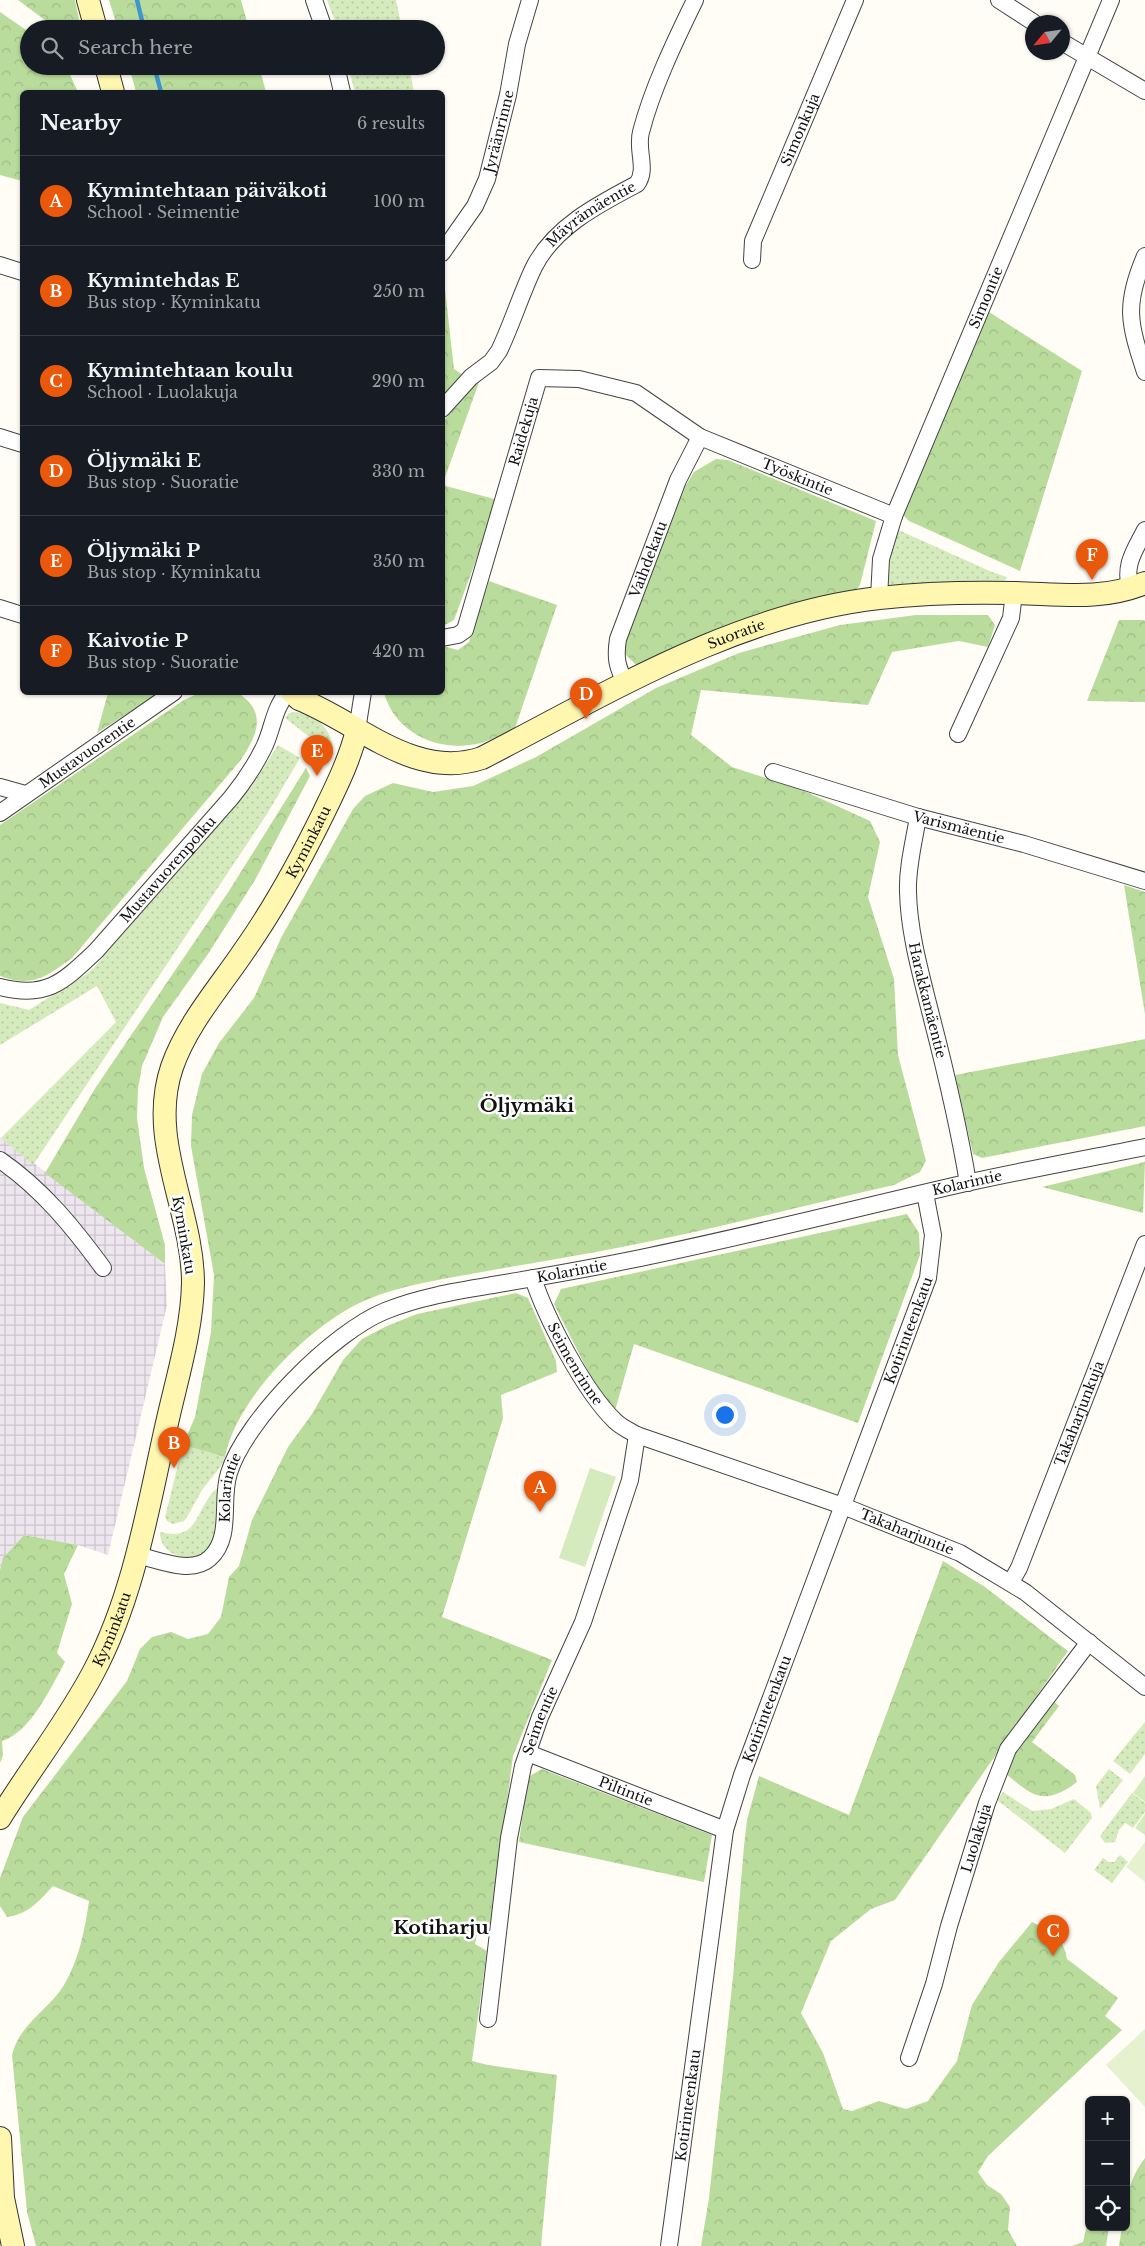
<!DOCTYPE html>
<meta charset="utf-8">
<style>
:root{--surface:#171b24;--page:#242831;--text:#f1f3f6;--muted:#9ea1a6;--line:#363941;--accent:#ea580c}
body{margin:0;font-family:"Libre Baskerville",serif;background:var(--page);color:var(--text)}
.controls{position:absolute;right:15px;bottom:15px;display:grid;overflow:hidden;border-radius:8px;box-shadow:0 1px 4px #0004}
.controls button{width:45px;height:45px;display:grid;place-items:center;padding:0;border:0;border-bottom:1px solid var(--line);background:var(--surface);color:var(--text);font:25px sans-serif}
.compass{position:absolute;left:1025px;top:15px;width:45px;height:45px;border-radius:50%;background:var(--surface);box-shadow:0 1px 4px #0004;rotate:241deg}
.you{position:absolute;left:724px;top:1414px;width:18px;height:18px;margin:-12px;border:4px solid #fff;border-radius:50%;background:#1a73e8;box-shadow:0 0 0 8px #1a73e833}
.badge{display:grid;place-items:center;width:32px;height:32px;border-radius:50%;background:var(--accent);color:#fff;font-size:16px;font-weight:700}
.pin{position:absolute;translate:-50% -41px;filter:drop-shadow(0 1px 2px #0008)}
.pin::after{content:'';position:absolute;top:26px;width:18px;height:15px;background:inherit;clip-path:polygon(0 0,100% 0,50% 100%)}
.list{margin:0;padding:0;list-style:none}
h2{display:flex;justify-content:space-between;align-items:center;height:65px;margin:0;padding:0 20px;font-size:21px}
h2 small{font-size:16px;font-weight:400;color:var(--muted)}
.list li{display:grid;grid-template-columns:32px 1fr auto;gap:15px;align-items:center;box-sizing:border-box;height:90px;padding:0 20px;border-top:1px solid var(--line)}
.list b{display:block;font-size:19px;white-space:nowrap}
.list p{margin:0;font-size:16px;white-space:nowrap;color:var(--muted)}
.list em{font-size:16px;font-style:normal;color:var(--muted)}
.icon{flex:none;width:28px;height:28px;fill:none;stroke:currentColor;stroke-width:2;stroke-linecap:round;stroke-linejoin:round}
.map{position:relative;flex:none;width:1145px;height:2246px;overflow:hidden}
.search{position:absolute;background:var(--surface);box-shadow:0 1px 4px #0004;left:20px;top:20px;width:425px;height:55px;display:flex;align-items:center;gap:12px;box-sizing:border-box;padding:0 18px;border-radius:28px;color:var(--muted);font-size:19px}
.panel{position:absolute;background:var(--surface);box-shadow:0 1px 4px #0004;left:20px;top:90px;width:425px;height:605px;border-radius:8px}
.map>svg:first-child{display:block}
.industrial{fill:url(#industrial-grid)}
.grass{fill:url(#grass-dots)}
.forest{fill:url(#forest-crowns)}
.park{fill:#d5ebbd}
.pitch{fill:#e6f2cf}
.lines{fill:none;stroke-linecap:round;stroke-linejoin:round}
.stream{stroke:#3f96cf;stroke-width:4.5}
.street-casing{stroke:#444;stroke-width:18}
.secondary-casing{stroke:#333;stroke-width:24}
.street{stroke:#fff;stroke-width:16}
.secondary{stroke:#fff6b0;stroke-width:22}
.labels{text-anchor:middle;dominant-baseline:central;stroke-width:5;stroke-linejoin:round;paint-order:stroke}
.street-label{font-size:14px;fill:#111;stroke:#fff}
.district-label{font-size:19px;font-weight:bold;fill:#111;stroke:#fff}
</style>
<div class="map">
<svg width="1145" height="2246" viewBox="0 0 1145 2246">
<defs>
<pattern id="industrial-grid" width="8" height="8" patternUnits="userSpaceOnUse" patternTransform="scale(1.25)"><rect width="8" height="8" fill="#eee6ef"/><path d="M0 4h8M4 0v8" fill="none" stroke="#cbc4cc"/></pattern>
<pattern id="grass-dots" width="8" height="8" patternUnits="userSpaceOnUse" patternTransform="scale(1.25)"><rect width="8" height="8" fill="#d5ebbd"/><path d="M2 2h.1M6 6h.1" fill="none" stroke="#b6c8a1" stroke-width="1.8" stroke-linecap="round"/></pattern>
<pattern id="forest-crowns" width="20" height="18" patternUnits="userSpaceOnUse" patternTransform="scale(1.25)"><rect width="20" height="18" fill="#b9dc9c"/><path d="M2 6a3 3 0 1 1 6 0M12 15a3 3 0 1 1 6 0" fill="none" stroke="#9ebc85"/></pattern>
</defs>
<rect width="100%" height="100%" fill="#fffdf5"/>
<polygon class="industrial" points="0,1137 165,1264 167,1305 108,1555 78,1545 24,1535 3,1558 0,1570"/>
<g class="grass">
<polygon points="327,0 396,0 402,29 338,29"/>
<polygon points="348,66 409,66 414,92 355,92"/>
<polygon points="896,529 992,572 1007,577 1003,584 885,587 884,563"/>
<path d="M296 712C319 715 334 732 333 755L285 718 289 713Z"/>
<polygon points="278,745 300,758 267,814 33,1165 1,1138 116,1022 97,986 0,1045 0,1003 29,1010 91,971 252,786"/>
<polygon points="183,1445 225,1457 221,1466 202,1490 187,1517 184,1521 173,1524 167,1521 165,1517"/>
<path d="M220 1486C218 1504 220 1533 209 1548 195 1567 159 1556 160 1532 202 1543 194 1505 220 1486Z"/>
<polygon points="1145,1722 1145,1754 1130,1774 1113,1761"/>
<polygon points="1109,1769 1123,1780 1100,1809 1096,1786"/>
<polygon points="1003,1792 1032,1811 1051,1809 1074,1799 1091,1813 1092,1818 1065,1853 997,1800"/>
<polygon points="1132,1793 1145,1803 1145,1812 1133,1828 1125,1823 1119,1830 1115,1842 1105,1843 1100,1836"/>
<polygon points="1120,1855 1128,1862 1112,1883 1094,1870 1103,1858 1109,1862 1114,1862"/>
</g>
<g class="forest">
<polygon points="18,0 75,0 81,29 57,29"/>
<polygon points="109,0 241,0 249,29 118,29"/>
<polygon points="0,12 29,32 29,66 66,66 78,92 22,92 22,181 0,175"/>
<polygon points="129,66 259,66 266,92 136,92"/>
<polygon points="443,272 454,369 463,375 443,397"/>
<polygon points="989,312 1082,371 1020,571 909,521 901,513"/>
<polygon points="483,371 443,483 443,422"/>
<polygon points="716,459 728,460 876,521 860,585 854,592 636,665 625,654 627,633 686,485 694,472"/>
<polygon points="442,485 498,500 454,620 443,626"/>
<path d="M489 581 557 605 515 728C503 733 489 742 476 744 436 752 395 732 384 693L442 692 443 646 458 650 469 642Z"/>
<path d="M916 615H988L995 625 988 647 959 641 892 652 868 705 701 690 691 735 732 767 802 790 870 821 880 842 868 897 894 979 898 1055 926 1161 920 1172 894 1185C805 1205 716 1229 627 1246 577 1256 526 1264 476 1273 439 1280 401 1285 366 1300 312 1323 236 1398 225 1457L183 1445 195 1417 211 1332 214 1275 191 1146 192 1115 202 1074 219 1043 254 998 281 938 353 809 365 796 393 783 433 792 473 786 536 757 656 688 739 653 840 625Z"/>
<polygon points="1119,620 1144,620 1145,621 1145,702 1087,701"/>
<polygon points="108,693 108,692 159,693 97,733"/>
<path d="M199 693H238C269 713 256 737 240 761L72 958C46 977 32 988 0 976V825L184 700Z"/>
<polygon points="306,768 310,776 255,880 208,954 163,1017 142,1066 138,1089 137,1118 144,1168 165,1245 165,1264 45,1173 96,1087 229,891"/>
<polygon points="1124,885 1145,892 1145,1014"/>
<polygon points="1145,1039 1145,1126 982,1158 973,1154 955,1075"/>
<polygon points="1145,1162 1143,1213 1042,1187"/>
<polygon points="907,1214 919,1233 920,1255 858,1423 634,1344 614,1414 603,1401 554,1304 561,1289"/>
<path d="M516 1293 528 1298 556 1361 557 1372 501 1395 503 1418 442 1617 552 1660 513 1756 491 1924 478 1929 475 1944 487 1951 472 2061 488 2065 557 2075 541 2246H36L27 2212 12 2055C20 2023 48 2011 64 1985 79 1960 85 1929 89 1901L53 1886C39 1901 29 1914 7 1917L0 1906V1878L23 1817 127 1681 140 1649 152 1637 171 1632 188 1639 208 1634 221 1617 229 1577 239 1566 252 1520 288 1447 312 1414 343 1360 362 1339 387 1326 417 1314Z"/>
<path d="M24 1535 78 1545 64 1574 72 1604 57 1653 65 1662C51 1687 31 1732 2 1741L3 1755 0 1763V1570L3 1558Z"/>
<path d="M943 1561 985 1587 1068 1651 895 1900 871 1909 831 1941 801 2013 823 2053 843 2109 852 2111 879 2101 906 2109 928 2101 957 2061 972 2005 999 1962 1032 1922C1052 1932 1063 1936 1067 1959L1118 1998 1105 2016 1122 2030 988 2156 978 2172 987 2185 1001 2194 1010 2207 1008 2230 1017 2246H701L709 2198 733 1977 744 1846 747 1820 759 1776 849 1815Z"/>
<path d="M1050 1698 1059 1706 1032 1742 1075 1775 1077 1782C1044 1807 1032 1796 1004 1772L1018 1744Z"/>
<polygon points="542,1769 712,1835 704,1882 519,1842 528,1777"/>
<path d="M1145 2158V2246H1119L1122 2227H1126C1126 2200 1128 2180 1145 2158Z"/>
<polygon points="1089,2216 1089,2227 1109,2227 1106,2246 1072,2246 1083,2242"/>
</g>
<g class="park">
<polygon points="590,1468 616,1477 585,1567 559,1558"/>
<polygon points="1145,1776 1145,1802 1133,1793"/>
<polygon points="1145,1814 1145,1835 1135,1828"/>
</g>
<g class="pitch">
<polygon points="1145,1842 1145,1882 1126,1867"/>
<polygon points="1145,2029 1145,2107 1106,2065"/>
</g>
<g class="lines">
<g class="stream">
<polyline points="137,0 144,29"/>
<polyline points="154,66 161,92"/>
</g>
<g class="street-casing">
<g id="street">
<polyline points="314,0 324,29"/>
<polyline points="999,0 1033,22"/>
<polyline points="1062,42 1145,91"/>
<polyline points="336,66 342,92"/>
<path id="s1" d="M442 253 475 206 487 179 508 95 517 44 530 0"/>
<path d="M1145 256C1124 305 1129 323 1145 372"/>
<path id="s2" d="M752 260 753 241 855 0"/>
<polyline points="0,265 22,272"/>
<path id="s3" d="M442 409 471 377 491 362 499 351C512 324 521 294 534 267 554 227 599 204 637 184 648 169 636 150 641 132 652 89 675 41 695 0"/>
<polyline points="0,437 22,444"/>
<path d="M1130 589C1124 564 1134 552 1145 530"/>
<path id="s4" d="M879 598 881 559 894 516 1111 0"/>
<polyline points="0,608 22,615"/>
<path id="s5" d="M442 638 458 635 465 630 539 378 579 379 636 393 700 437 894 516"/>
<path id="s6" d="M626 684C617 667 615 658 618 639L678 480 700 437"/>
<polyline points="357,730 363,692"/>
<polyline points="958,734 1011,618 1014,593"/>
<path id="s7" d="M773 772 918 817 1024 844 1145 881"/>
<polyline points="0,787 25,794"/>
<path id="s8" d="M0 813 174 692"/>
<path id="s9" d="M918 817C914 841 907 868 908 892 909 935 922 978 932 1019 946 1073 959 1128 968 1183"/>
<path id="s10" d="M0 987C47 999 63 982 96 951L231 798C244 782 256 764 265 745 273 727 274 708 288 692"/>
<path d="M0 1160C42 1189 73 1227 103 1268"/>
<path id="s11" d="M533 1278C546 1318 584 1391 615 1421 621 1427 630 1431 637 1435L843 1506 960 1553 1025 1592 1145 1687"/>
<path id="s12" d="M137 1555C159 1560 192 1575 210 1558 233 1537 220 1500 229 1473 245 1420 333 1332 385 1311 419 1297 457 1291 493 1285 546 1276 598 1267 650 1256 756 1234 861 1207 966 1183 1025 1170 1085 1159 1145 1147"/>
<path id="s13" d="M1011 1582 1019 1568 1145 1244"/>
<path id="s14" d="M528 1753 725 1830"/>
<path id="s15" d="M488 2019 509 1838 523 1766 540 1717 583 1622 630 1480 637 1435"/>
<path id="s16" d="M909 2058 934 1984 949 1926 987 1803 1008 1749 1089 1642"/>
<path id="s17" d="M669 2246 725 1830 742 1775 928 1278 933 1235 925 1193"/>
</g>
</g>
<g class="secondary-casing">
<g id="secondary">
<polyline points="88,0 96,29"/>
<polyline points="106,66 113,92"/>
<path id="s18" d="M292 692 299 699C358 722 414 781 482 758 608 693 736 614 879 598 924 593 970 592 1015 593 1060 594 1102 601 1145 583"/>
<path id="s19" d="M0 1818C30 1769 66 1724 93 1673 134 1596 148 1507 167 1423 177 1378 192 1330 193 1283 193 1210 147 1140 172 1067 187 1024 219 988 244 951 275 907 300 861 324 812 337 785 350 759 357 730"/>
<polyline points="0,2138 3,2198 13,2246"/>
</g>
</g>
<use href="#street" class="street"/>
<use href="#secondary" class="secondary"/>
</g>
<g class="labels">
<g class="street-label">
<text stroke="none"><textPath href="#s2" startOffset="140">Simonkuja</textPath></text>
<text stroke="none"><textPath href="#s1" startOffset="136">Jyräänrinne</textPath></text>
<text stroke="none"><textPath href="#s3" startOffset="252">Mäyrämäentie</textPath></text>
<text stroke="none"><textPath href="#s4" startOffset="321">Simontie</textPath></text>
<text stroke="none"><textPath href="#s5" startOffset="232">Raidekuja</textPath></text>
<text stroke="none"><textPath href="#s5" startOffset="569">Työskintie</textPath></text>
<text stroke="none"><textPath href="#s6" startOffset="132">Vaihdekatu</textPath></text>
<text stroke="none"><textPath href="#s18" startOffset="491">Suoratie</textPath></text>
<text stroke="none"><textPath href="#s8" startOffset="106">Mustavuorentie</textPath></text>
<text stroke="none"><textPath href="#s7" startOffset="194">Varismäentie</textPath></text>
<text stroke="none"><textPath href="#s19" startOffset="1060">Kyminkatu</textPath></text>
<text stroke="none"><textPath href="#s10" startOffset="218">Mustavuorenpolku</textPath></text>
<text stroke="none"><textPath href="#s9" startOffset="186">Harakkamäentie</textPath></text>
<text stroke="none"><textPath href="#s12" startOffset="991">Kolarintie</textPath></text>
<text transform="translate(184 1235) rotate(80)">Kyminkatu</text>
<text stroke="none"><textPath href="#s12" startOffset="586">Kolarintie</textPath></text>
<text stroke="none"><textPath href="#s17" startOffset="952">Kotirinteenkatu</textPath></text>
<text stroke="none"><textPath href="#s11" startOffset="96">Seimenrinne</textPath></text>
<text stroke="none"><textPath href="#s13" startOffset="182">Takaharjunkuja</textPath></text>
<text stroke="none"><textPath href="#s12" startOffset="151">Kolarintie</textPath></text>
<text stroke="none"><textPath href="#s11" startOffset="479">Takaharjuntie</textPath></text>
<text stroke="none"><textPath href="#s19" startOffset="220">Kyminkatu</textPath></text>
<text stroke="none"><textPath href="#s17" startOffset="548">Kotirinteenkatu</textPath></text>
<text stroke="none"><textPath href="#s15" startOffset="304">Seimentie</textPath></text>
<text stroke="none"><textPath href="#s14" startOffset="105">Piltintie</textPath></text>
<text stroke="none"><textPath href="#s16" startOffset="230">Luolakuja</textPath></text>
<text stroke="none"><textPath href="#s17" startOffset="142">Kotirinteenkatu</textPath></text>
</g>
<g class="district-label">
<text x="527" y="1105">Öljymäki</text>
<text x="441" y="1927">Kotiharju</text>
</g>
</g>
</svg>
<div class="controls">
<button>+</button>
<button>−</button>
<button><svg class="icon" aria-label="locate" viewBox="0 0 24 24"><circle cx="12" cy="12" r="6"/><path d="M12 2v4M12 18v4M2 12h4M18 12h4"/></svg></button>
</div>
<svg class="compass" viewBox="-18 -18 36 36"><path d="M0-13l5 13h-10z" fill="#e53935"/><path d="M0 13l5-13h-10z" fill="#9ea1a6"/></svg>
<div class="you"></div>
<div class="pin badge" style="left:540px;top:1512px">A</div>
<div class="pin badge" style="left:174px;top:1468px">B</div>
<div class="pin badge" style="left:1053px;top:1956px">C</div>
<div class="pin badge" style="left:586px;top:719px">D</div>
<div class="pin badge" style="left:317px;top:776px">E</div>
<div class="pin badge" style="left:1092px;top:580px">F</div>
<div class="search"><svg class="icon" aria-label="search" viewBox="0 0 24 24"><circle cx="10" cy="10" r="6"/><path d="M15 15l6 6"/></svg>Search here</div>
<section class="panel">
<h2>Nearby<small>6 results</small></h2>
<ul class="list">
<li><span class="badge">A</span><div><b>Kymintehtaan päiväkoti</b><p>School · Seimentie</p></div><em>100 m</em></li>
<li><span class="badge">B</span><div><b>Kymintehdas E</b><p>Bus stop · Kyminkatu</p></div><em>250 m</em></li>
<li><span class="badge">C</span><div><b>Kymintehtaan koulu</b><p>School · Luolakuja</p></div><em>290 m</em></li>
<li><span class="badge">D</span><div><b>Öljymäki E</b><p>Bus stop · Suoratie</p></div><em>330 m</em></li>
<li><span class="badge">E</span><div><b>Öljymäki P</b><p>Bus stop · Kyminkatu</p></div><em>350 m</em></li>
<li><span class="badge">F</span><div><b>Kaivotie P</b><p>Bus stop · Suoratie</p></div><em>420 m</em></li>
</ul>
</section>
</div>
